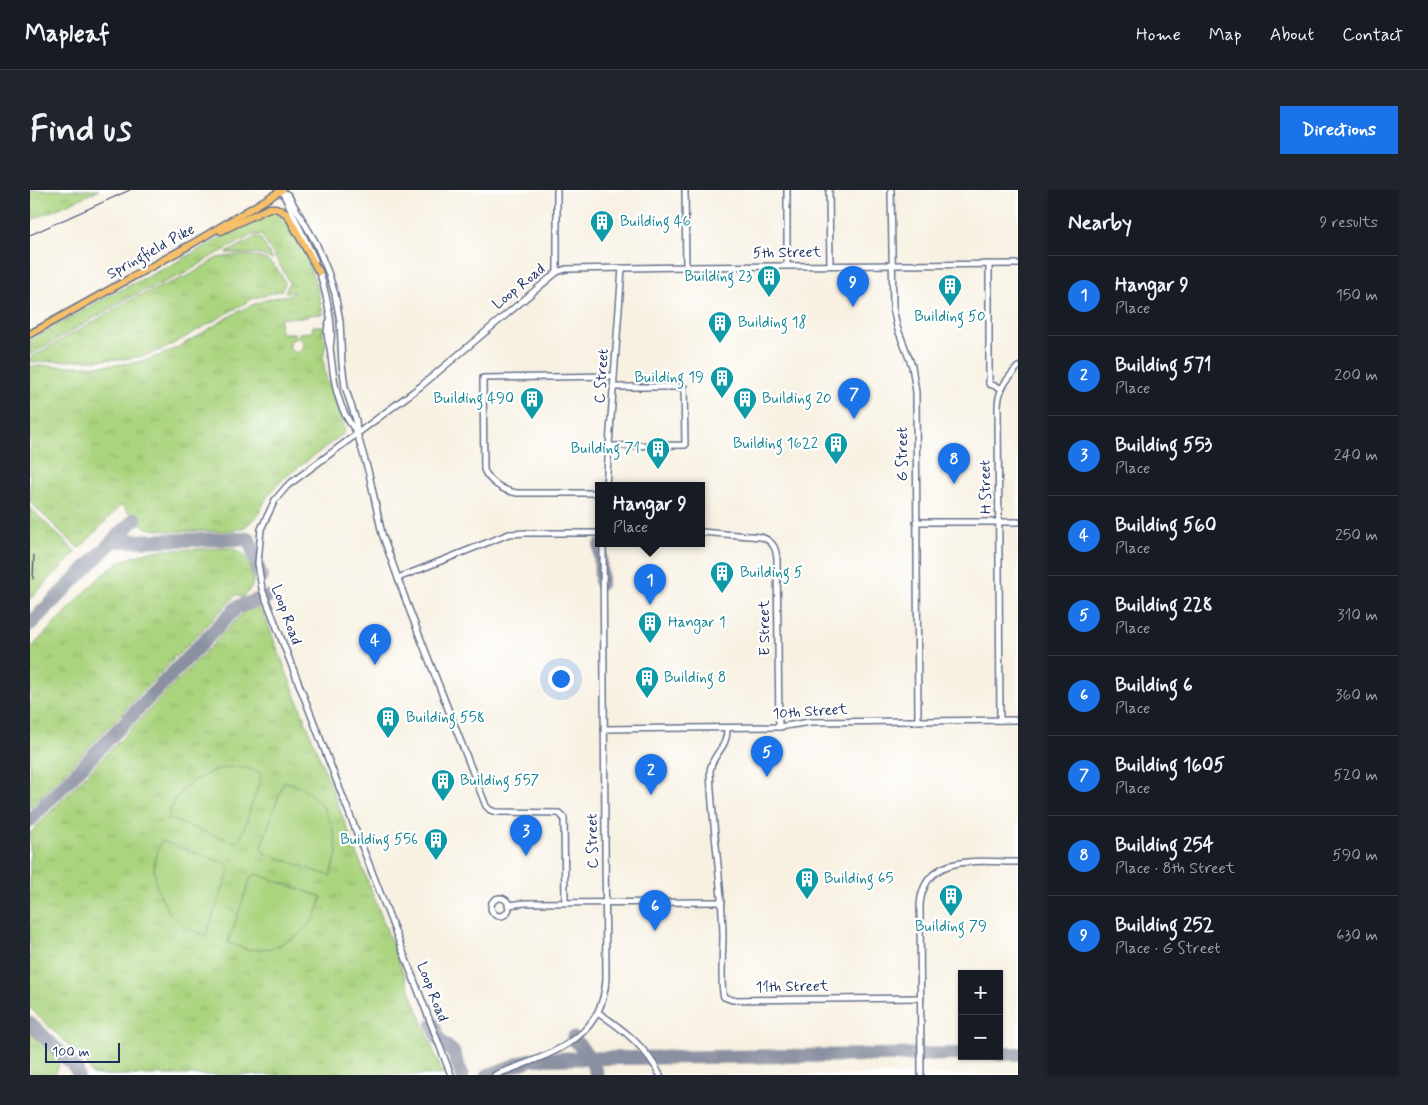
<!DOCTYPE html>
<meta charset="utf-8">
<style>
:root{--surface:#171b24;--page:#20242c;--text:#f1f3f6;--muted:#9ea1a6;--line:#363941;--accent:#1a73e8}
body{margin:0;font-family:Mynerve,sans-serif;background:var(--page);color:var(--text)}
.controls{position:absolute;right:15px;bottom:15px;display:grid;overflow:hidden;border-radius:0px;box-shadow:0 1px 4px #0004}
.controls button{width:45px;height:45px;display:grid;place-items:center;padding:0;border:0;border-bottom:1px solid var(--line);background:var(--surface);color:var(--text);font:25px sans-serif}
.scale{position:absolute;left:15px;bottom:12px;width:75px;box-sizing:border-box;padding-left:5px;border:2px solid #1b2f5e;border-top:0;font-size:14px;line-height:18px;white-space:nowrap;color:#1b2f5e;-webkit-text-stroke:4px #fff;paint-order:stroke}
.you{position:absolute;left:530px;top:488px;width:18px;height:18px;margin:-12px;border:4px solid #fff;border-radius:50%;background:#1a73e8;box-shadow:0 0 0 8px #1a73e833}
.badge{display:grid;place-items:center;width:32px;height:32px;border-radius:50%;background:var(--accent);color:#fff;font-size:16px;font-weight:700}
.pin{position:absolute;translate:-50% -41px;filter:drop-shadow(0 1px 2px #0008)}
.pin::after{content:'';position:absolute;top:26px;width:18px;height:15px;background:inherit;clip-path:polygon(0 0,100% 0,50% 100%)}
.popup{position:absolute;left:565px;top:292px;width:110px;height:65px;box-sizing:border-box;display:grid;place-content:center;border-radius:0px;background:var(--surface);filter:drop-shadow(0 1px 4px #0005);font-size:16px;white-space:nowrap;color:var(--muted)}
.popup b{font-size:19px;color:var(--text)}
.popup::after{content:'';position:absolute;left:50%;top:100%;margin-left:-10px;border:10px solid transparent;border-top-color:var(--surface)}
.list{margin:0;padding:0;list-style:none}
h2{display:flex;justify-content:space-between;align-items:center;height:65px;margin:0;padding:0 20px;font-size:21px}
h2 small{font-size:16px;font-weight:400;color:var(--muted)}
.list li{display:grid;grid-template-columns:32px 1fr auto;gap:15px;align-items:center;box-sizing:border-box;height:80px;padding:0 20px;border-top:1px solid var(--line)}
.list b{display:block;font-size:19px;white-space:nowrap}
.list p{margin:0;font-size:16px;white-space:nowrap;color:var(--muted)}
.list em{font-size:16px;font-style:normal;color:var(--muted)}
.map{position:relative;flex:none;width:988px;height:885px;overflow:hidden;border-radius:0px}
header{display:flex;align-items:center;gap:30px;box-sizing:border-box;height:70px;padding:0 25px;background:var(--surface);border-bottom:1px solid var(--line)}
header strong{font-size:24px}
nav{display:flex;gap:28px;margin-inline-start:auto;font-size:18px}
.intro{display:flex;align-items:center;justify-content:space-between;box-sizing:border-box;height:120px;padding:0 30px}
h1{margin:0;font-size:35px}
.button{padding:12px 22px;border-radius:0px;background:var(--accent);color:#fff;font-size:18px;font-weight:700}
main{display:flex;gap:30px;padding:0 30px}
aside{flex:1;background:var(--surface);border-radius:0px;box-shadow:0 1px 4px #0004}
.map>svg:first-child{display:block}
.grass{fill:url(#grass-tufts);stroke:#63826e}
.garden{fill:#abd47f;stroke:#63826e}
.lines{fill:none;stroke-linecap:round;stroke-linejoin:round}
.taxiway{stroke:#8a90a0;stroke-width:14}
.minor-casing{stroke:#68738c;stroke-width:8}
.major-casing{stroke:#68738c;stroke-width:9}
.minor{stroke:#fff;stroke-width:5}
.major{stroke:#f6c06b;stroke-width:6}
.rail{stroke:#1b2f5e;stroke-width:1}
.labels{text-anchor:middle;dominant-baseline:central;stroke-width:4.5;stroke-linejoin:round;paint-order:stroke}
.culture-label{font-size:15px;fill:#0d838f;stroke:#fff;text-anchor:start}
.street-label{font-size:15px;fill:#1b2f5e;stroke:#fff}
</style>
<header>
<strong>Mapleaf</strong>
<nav><a>Home</a><a>Map</a><a>About</a><a>Contact</a></nav>
</header>
<div class="intro"><h1>Find us</h1><a class="button">Directions</a></div>
<main>
<div class="map">
<svg width="988" height="885" viewBox="0 0 988 885">
<defs>
<pattern id="grass-tufts" width="24" height="20" patternUnits="userSpaceOnUse" patternTransform="scale(1.25)"><rect width="24" height="20" fill="#abd47f"/><path d="M3 7l-1-3M5 7V3M7 7l1-3M15 17l-1-3M17 17v-4M19 17l1-3" fill="none" stroke="#93b670"/></pattern>
</defs>
<rect width="100%" height="100%" fill="#fff"/>
<filter id="ink" filterUnits="userSpaceOnUse"><feTurbulence type="fractalNoise" baseFrequency=".02" numOctaves="2"/><feDisplacementMap in="SourceGraphic" scale="10" xChannelSelector="R" yChannelSelector="G"/><feConvolveMatrix kernelMatrix="1 2 1 2 8 2 1 2 1" color-interpolation-filters="sRGB"/></filter>
<filter id="wash" filterUnits="userSpaceOnUse"><feTurbulence type="fractalNoise" baseFrequency=".0096" numOctaves="4" result="noise"/><feDisplacementMap in="SourceGraphic" scale="20" xChannelSelector="R" yChannelSelector="G"/><feGaussianBlur stdDeviation="1.12" result="paint"/><feColorMatrix in="noise" values="0 0 0 0 0 0 0 0 0 0 0 0 0 0 0 0 0 1.4 0 .05"/><feComposite in="paint" operator="in"/></filter>
<g filter="url(#wash)">
<rect width="100%" height="100%" fill="#f8f1e2"/>
<g class="grass">
<polygon points="0,0 69,0 0,31"/>
<path d="M241 20 246 21V23L252 27C274 56 286 88 293 124L277 125V127L250 128 251 143H264L266 145V148L260 151 259 157 262 161 267 163 272 160C275 155 274 151 268 148L269 143 282 142 283 136H293V148L296 150 293 169 296 188 303 200 315 237 313 244 254 288 238 305 227 327 215 337 203 341H138L116 338 91 315 50 358 46 356 0 312V176C38 175 94 180 128 166 174 149 211 108 262 105L264 102H255L259 93 257 87 233 47 231 45H223L181 67 156 83 104 105 0 165V150L80 105 151 70 205 39Z"/>
<polygon points="226,47 231,49 243,70 228,64 196,63"/>
<path d="M210 65C233 66 246 71 255 93L252 100 222 109 136 158 114 166 93 169 0 172V168L106 107 160 85 187 68Z"/>
<polygon points="0,318 46,362 0,409"/>
<polygon points="202,358 214,365 220,376 223,392 221,398 212,408 207,404 146,467 143,465 142,467 144,469 0,618 0,459 70,387 91,371 117,362 131,360"/>
<polygon points="223,417 230,419 233,422 413,885 62,885 56,872 0,818 0,643 217,419"/>
<polygon points="0,841 28,870 29,876 24,885 0,885"/>
</g>
<g class="garden">
<polygon points="211,576 232,584 210,650 204,652 138,629 145,608 162,591 188,579"/>
<polygon points="254,591 275,599 292,615 304,641 307,664 300,686 234,663 231,657"/>
<polygon points="131,651 197,674 200,679 176,745 155,738 138,721 126,696 124,672"/>
<polygon points="226,684 292,707 285,728 268,745 243,758 219,760 198,753 221,687"/>
</g>
<g class="lines">
<g class="taxiway">
<polyline points="83,351 219,349 231,387"/>
<polyline points="570,356 571,393"/>
<polyline points="0,434 105,329"/>
<polyline points="0,630 207,417 237,407"/>
<polyline points="0,833 43,875 47,880 48,885"/>
<polyline points="403,834 409,850 423,862 432,885"/>
<polyline points="543,848 560,868 567,885"/>
<polyline points="969,864 988,864"/>
<polyline points="458,885 502,869 932,864"/>
</g>
</g>
</g>
<g filter="url(#ink)">
<g class="lines">
<g class="minor-casing">
<g id="minor">
<polyline points="655,0 656,77"/>
<polyline points="799,0 800,75"/>
<polyline points="861,0 863,117 867,137 882,176 886,202 888,531"/>
<polyline points="251,1 258,5 286,53 298,82 305,104 310,131 312,174 315,197 326,230 327,243 339,284 352,344 379,419 456,616 460,620 466,622 529,623 534,628 535,713"/>
<polyline points="252,1 285,70"/>
<polyline points="959,74 959,194 971,198"/>
<polyline points="757,76 757,0"/>
<path d="M289 80C295 100 305 136 300 157"/>
<polyline points="527,82 527,0"/>
<path d="M299 132C296 140 297 149 300 157 303 186 306 219 327 242"/>
<polyline points="579,256 655,255 654,197 583,197"/>
<polyline points="576,296 592,78"/>
<path d="M569 303H487C473 301 460 292 454 280L453 188 584 186"/>
<polyline points="886,332 988,332"/>
<path d="M671 342 731 347C743 351 746 358 747 369L749 537"/>
<polyline points="368,388 479,344 495,343 569,343"/>
<path d="M970 530 968 215C969 198 977 189 988 177"/>
<path d="M697 538C698 559 682 563 680 581 682 636 692 691 693 746 693 758 690 799 694 807L702 810 891 808"/>
<polyline points="574,539 749,537 780,532 988,530"/>
<circle cx="470" cy="717" r="9"/>
<polyline points="478,715 495,713 692,712"/>
<path d="M569 823C594 840 616 857 630 885"/>
<polyline points="421,885 232,399 228,373 231,339 245,310 257,296 391,196 527,82 536,79 656,77 988,74"/>
<path d="M465 885C516 865 573 853 576 788L573 354"/>
<path d="M891 885 890 715C894 662 950 672 988 672"/>
</g>
</g>
<g class="major-casing">
<g id="major">
<polyline points="191,41 239,18 246,18 257,24 289,82"/>
<polyline points="0,144 160,55 252,0"/>
</g>
</g>
<use href="#minor" class="minor"/>
<use href="#major" class="major"/>
<g class="rail">
<polyline points="0,45 100,0"/>
<polyline points="3,389 4,365"/>
</g>
</g>
</g>
<defs>
<g id="building-pin" transform="scale(1.25)"><path d="M0 17L-7.5 6A9.5 9.5 0 1 1 7.5 6Z" fill="#0f9aa8" stroke="#fff"/><path d="M-4-6H4V6H1V3H-1V6H-4ZM-2.5-4.3h1.7v1.8h-1.7ZM.8-4.3h1.7v1.8H.8ZM-2.5-1h1.7V.8h-1.7ZM.8-1h1.7V.8H.8Z" fill="#fff"/></g>
</defs>
<g fill-rule="evenodd">
<use href="#building-pin" x="572" y="32"/>
<use href="#building-pin" x="739" y="87"/>
<use href="#building-pin" x="920" y="96"/>
<use href="#building-pin" x="690" y="133"/>
<use href="#building-pin" x="692" y="188"/>
<use href="#building-pin" x="502" y="209"/>
<use href="#building-pin" x="715" y="209"/>
<use href="#building-pin" x="806" y="254"/>
<use href="#building-pin" x="628" y="259"/>
<use href="#building-pin" x="692" y="383"/>
<use href="#building-pin" x="620" y="433"/>
<use href="#building-pin" x="617" y="488"/>
<use href="#building-pin" x="358" y="528"/>
<use href="#building-pin" x="413" y="591"/>
<use href="#building-pin" x="406" y="650"/>
<use href="#building-pin" x="777" y="689"/>
<use href="#building-pin" x="921" y="706"/>
</g>
<g class="labels">
<g class="culture-label">
<text x="590" y="32">Building 46</text>
<text x="722" y="87" text-anchor="end">Building 23</text>
<text x="920" y="127" text-anchor="middle">Building 50</text>
<text x="708" y="133">Building 18</text>
<text x="674" y="188" text-anchor="end">Building 19</text>
<text x="484" y="209" text-anchor="end">Building 490</text>
<text x="732" y="209">Building 20</text>
<text x="788" y="254" text-anchor="end">Building 1622</text>
<text x="610" y="259" text-anchor="end">Building 71</text>
<text x="710" y="383">Building 5</text>
<text x="638" y="433">Hangar 1</text>
<text x="634" y="488">Building 8</text>
<text x="376" y="528">Building 558</text>
<text x="430" y="591">Building 557</text>
<text x="388" y="650" text-anchor="end">Building 556</text>
<text x="794" y="689">Building 65</text>
<text x="921" y="737" text-anchor="middle">Building 79</text>
</g>
<g class="street-label">
<text transform="translate(121 62) rotate(-29)">Springfield Pike</text>
<text transform="translate(757 63) rotate(-1)">5th Street</text>
<text transform="translate(489 97) rotate(-39)">Loop Road</text>
<text transform="translate(572 186) rotate(-86)">C Street</text>
<text transform="translate(873 264) rotate(-90)">G Street</text>
<text transform="translate(956 297) rotate(-91)">H Street</text>
<text transform="translate(256 425) rotate(70)">Loop Road</text>
<text transform="translate(735 438) rotate(-91)">E Street</text>
<text transform="translate(780 522) rotate(-4)">10th Street</text>
<text transform="translate(563 651) rotate(-91)">C Street</text>
<text transform="translate(762 797) rotate(-1)">11th Street</text>
<text transform="translate(402 802) rotate(69)">Loop Road</text>
</g>
</g>
</svg>
<div class="controls">
<button>+</button>
<button>−</button>
</div>
<div class="scale">100 m</div>
<div class="you"></div>
<div class="pin badge" style="left:620px;top:415px">1</div>
<div class="popup"><b>Hangar 9</b>Place</div>
<div class="pin badge" style="left:621px;top:605px">2</div>
<div class="pin badge" style="left:496px;top:666px">3</div>
<div class="pin badge" style="left:345px;top:475px">4</div>
<div class="pin badge" style="left:737px;top:587px">5</div>
<div class="pin badge" style="left:625px;top:741px">6</div>
<div class="pin badge" style="left:824px;top:229px">7</div>
<div class="pin badge" style="left:924px;top:294px">8</div>
<div class="pin badge" style="left:823px;top:117px">9</div>
</div>
<aside>
<h2>Nearby<small>9 results</small></h2>
<ul class="list">
<li><span class="badge">1</span><div><b>Hangar 9</b><p>Place</p></div><em>150 m</em></li>
<li><span class="badge">2</span><div><b>Building 571</b><p>Place</p></div><em>200 m</em></li>
<li><span class="badge">3</span><div><b>Building 553</b><p>Place</p></div><em>240 m</em></li>
<li><span class="badge">4</span><div><b>Building 560</b><p>Place</p></div><em>250 m</em></li>
<li><span class="badge">5</span><div><b>Building 228</b><p>Place</p></div><em>310 m</em></li>
<li><span class="badge">6</span><div><b>Building 6</b><p>Place</p></div><em>360 m</em></li>
<li><span class="badge">7</span><div><b>Building 1605</b><p>Place</p></div><em>520 m</em></li>
<li><span class="badge">8</span><div><b>Building 254</b><p>Place · 8th Street</p></div><em>590 m</em></li>
<li><span class="badge">9</span><div><b>Building 252</b><p>Place · G Street</p></div><em>630 m</em></li>
</ul>
</aside>
</main>
